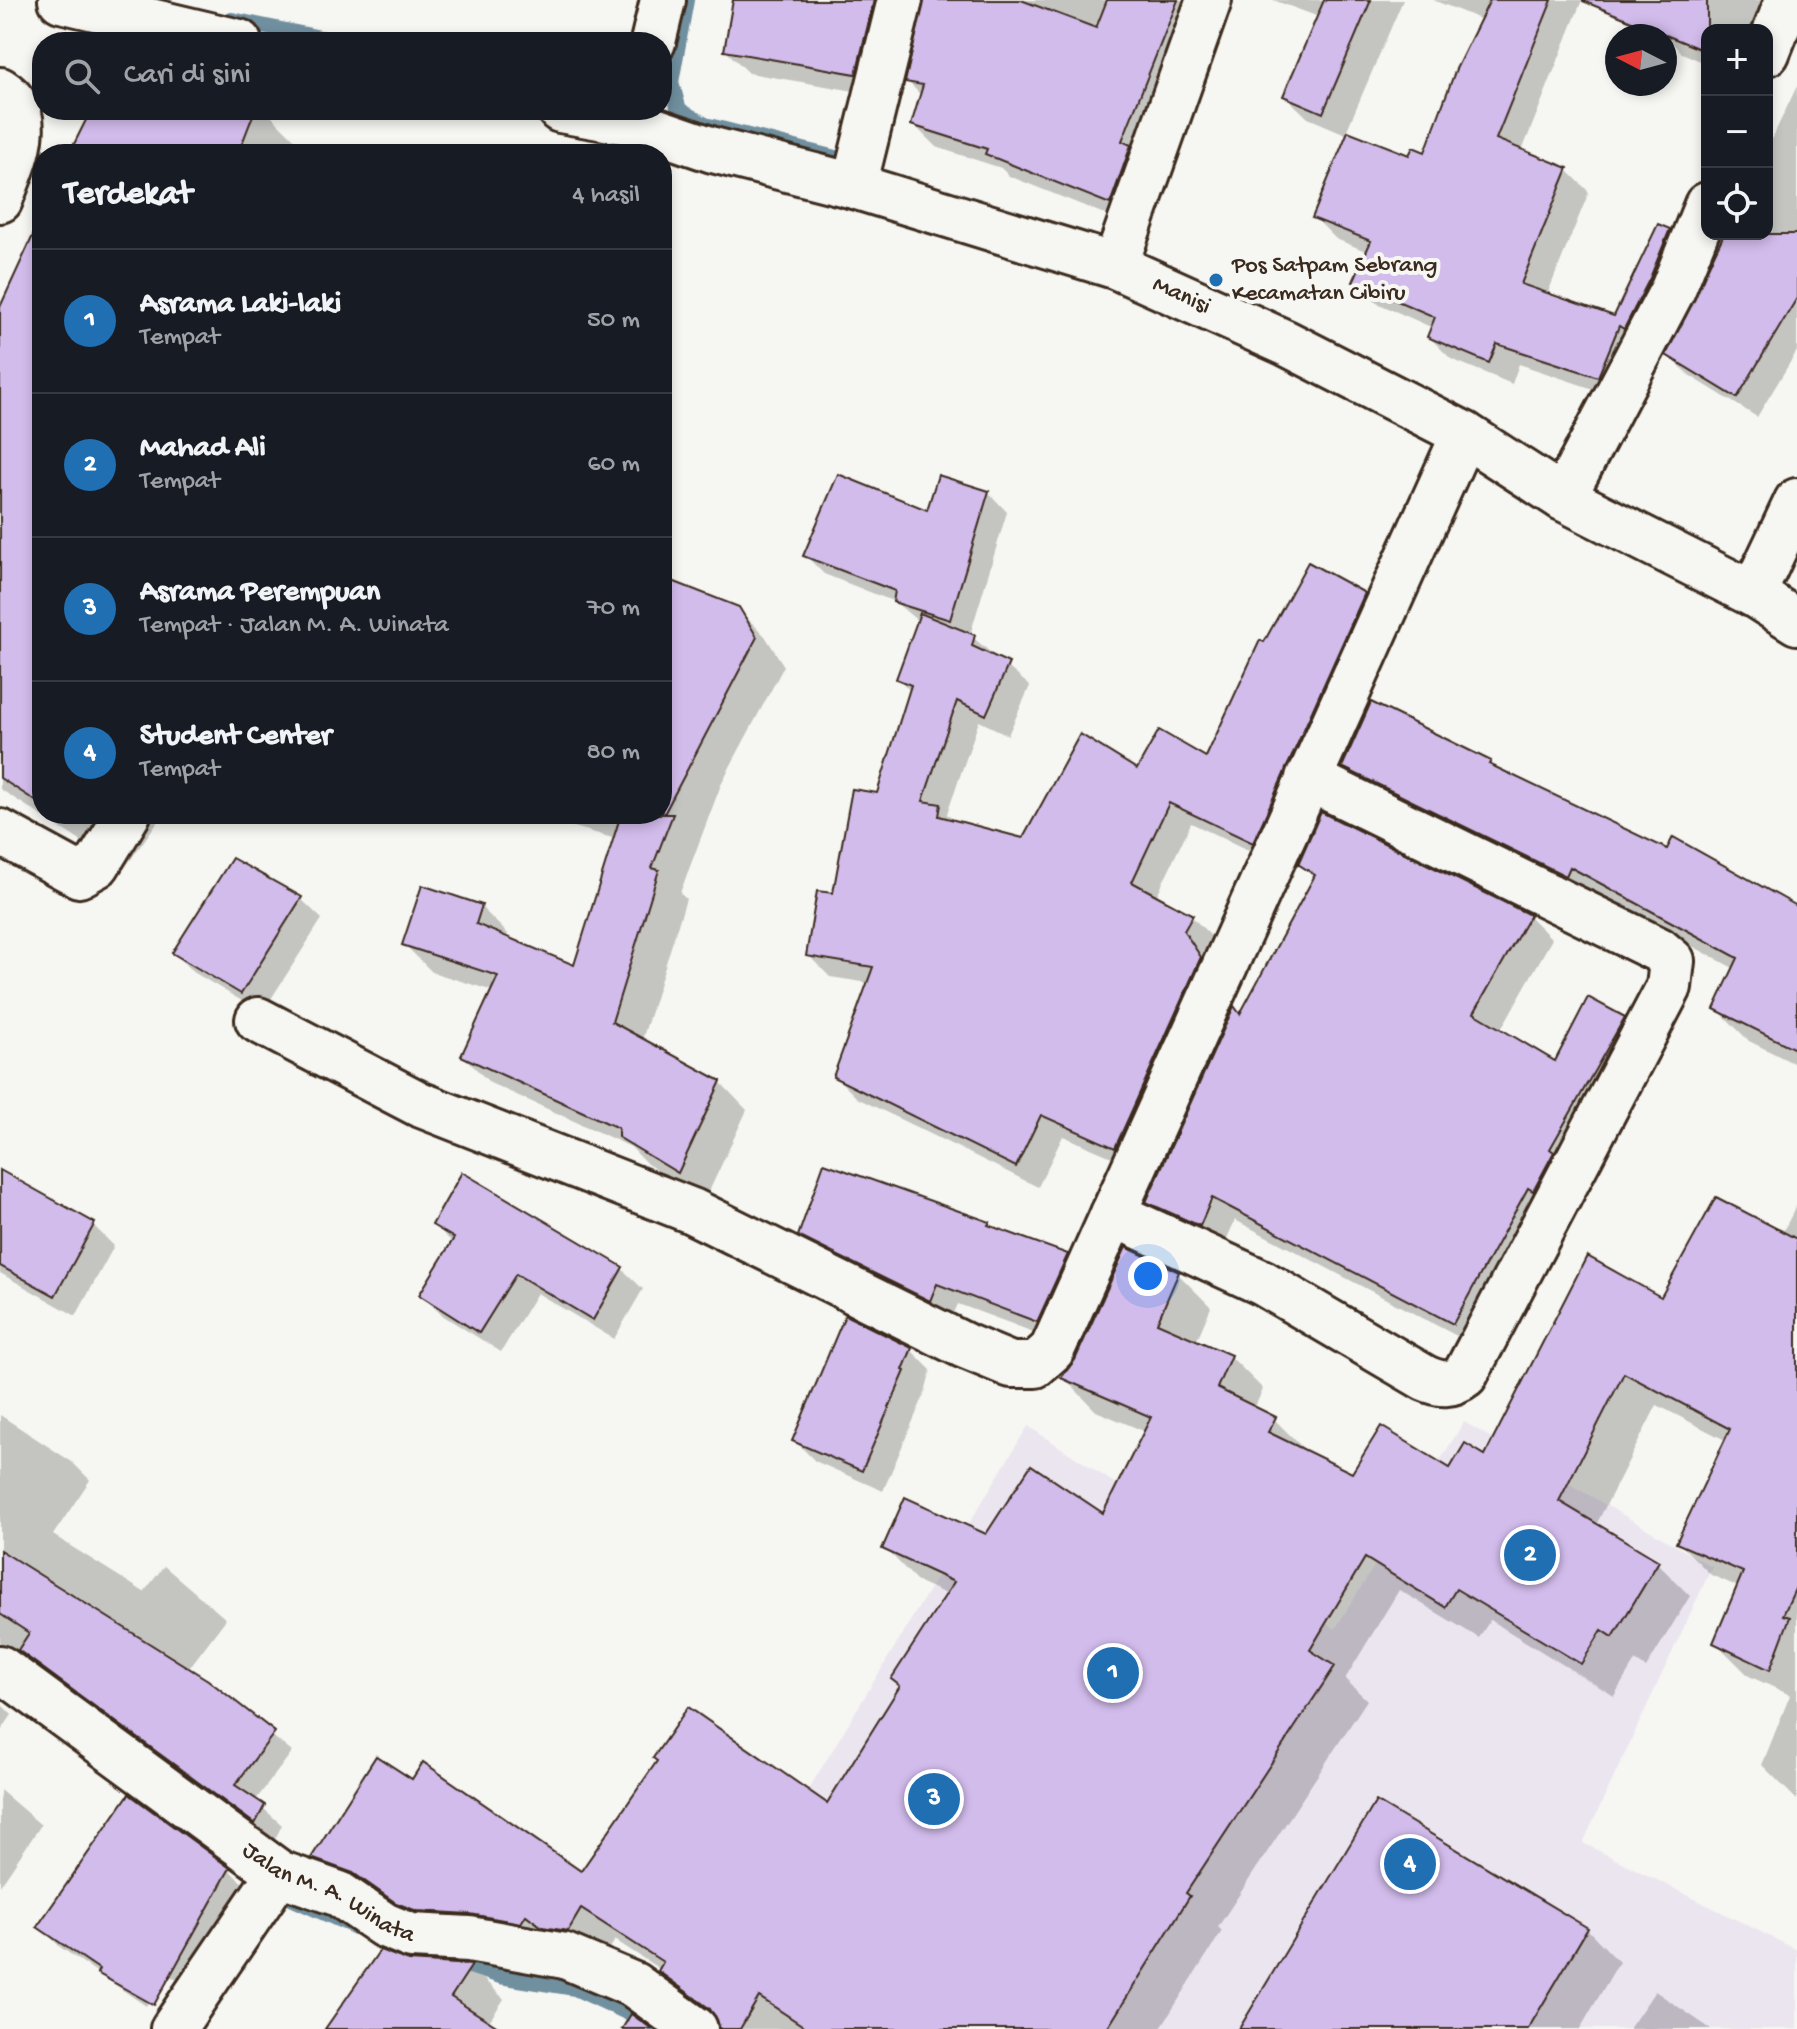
<!DOCTYPE html>
<html lang="id">
<meta charset="utf-8">
<style>
:root{--surface:#171b24;--page:#242831;--text:#f1f3f6;--muted:#9ea1a6;--line:#363941;--accent:#1f6fb2}
body{margin:0;font-family:"Gochi Hand",sans-serif;background:var(--page);color:var(--text)}
.controls{position:absolute;right:24px;top:24px;display:grid;overflow:hidden;border-radius:16px;box-shadow:0 4px 12px #0003}
.controls button{width:72px;height:72px;display:grid;place-items:center;padding:0;border:0;border-bottom:2px solid var(--line);background:var(--surface);color:var(--text);font:40px sans-serif}
.compass{position:absolute;left:1605px;top:24px;width:72px;height:72px;border-radius:50%;background:var(--surface);box-shadow:0 4px 12px #0003;rotate:276deg}
.you{position:absolute;left:1148px;top:1276px;width:28px;height:28px;margin:-20px;border:6px solid #fff;border-radius:50%;background:#1a73e8;box-shadow:0 0 0 12px #1a73e833}
.badge{display:grid;place-items:center;width:52px;height:52px;border-radius:50%;background:var(--accent);color:#fff;font-size:26px;font-weight:700}
.pin{position:absolute;translate:-50% -50%;border:4px solid #fff;box-shadow:0 2px 8px #0006}
.list{margin:0;padding:0;list-style:none}
h2{display:flex;justify-content:space-between;align-items:center;height:104px;margin:0;padding:0 32px;font-size:34px}
h2 small{font-size:26px;font-weight:400;color:var(--muted)}
.list li{display:grid;grid-template-columns:52px 1fr auto;gap:24px;align-items:center;box-sizing:border-box;height:144px;padding:0 32px;border-top:2px solid var(--line)}
.list b{display:block;font-size:30px;white-space:nowrap}
.list p{margin:0;font-size:26px;white-space:nowrap;color:var(--muted)}
.list em{font-size:26px;font-style:normal;color:var(--muted)}
.icon{flex:none;width:44px;height:44px;fill:none;stroke:currentColor;stroke-width:2;stroke-linecap:round;stroke-linejoin:round}
.map{position:relative;flex:none;width:1797px;height:2029px;overflow:hidden}
.search{position:absolute;background:var(--surface);box-shadow:0 4px 12px #0003;left:32px;top:32px;width:640px;height:88px;display:flex;align-items:center;gap:20px;box-sizing:border-box;padding:0 28px;border-radius:32px;color:var(--muted);font-size:30px}
.panel{position:absolute;background:var(--surface);box-shadow:0 4px 12px #0003;left:32px;top:144px;width:640px;height:680px;border-radius:32px}
.map>svg:first-child{display:block}
.built{fill:#ebe5f0}
.shadow{fill:#0003}
.lines{fill:none;stroke-linecap:round;stroke-linejoin:round}
.stream{stroke:#708f9f;stroke-width:16}
.building{fill:#d2bcec;stroke:#3b2a1e;stroke-width:2}
.minor-casing{stroke:#3b2a1e;stroke-width:50}
.minor{stroke:#f6f6f2;stroke-width:44}
.poi-dot{fill:#1f6fb2;stroke:#f6f6f2;stroke-width:3}
.labels{text-anchor:middle;dominant-baseline:central;stroke-width:8;stroke-linejoin:round;paint-order:stroke}
.poi-label{font-size:24px;fill:#3b2a1e;stroke:#f6f6f2;text-anchor:start}
.street-label{font-size:24px;fill:#3b2a1e;stroke:#f6f6f2}
</style>
<div class="map">
<svg width="1797" height="2029" viewBox="0 0 1797 2029">
<rect width="100%" height="100%" fill="#f6f6f2"/>
<filter id="ink" filterUnits="userSpaceOnUse"><feTurbulence type="fractalNoise" baseFrequency=".0125" numOctaves="2"/><feDisplacementMap in="SourceGraphic" scale="16" xChannelSelector="R" yChannelSelector="G"/><feConvolveMatrix kernelMatrix="1 2 1 2 8 2 1 2 1" color-interpolation-filters="sRGB"/></filter>
<g filter="url(#ink)">
<polygon class="built" points="1464,1422 1712,1567 1583,1843 1797,1950 1797,2029 952,2029 742,1900 1028,1426 1335,1629"/>
<g class="shadow">
<polygon points="735,0 911,0 878,95 749,73 726,51"/>
<polygon points="925,0 1208,0 1132,225 1009,176 1001,168 936,147 914,125 922,96 908,82"/>
<polygon points="1273,0 1403,0 1346,132 1410,158 1426,155 1480,19 1433,0 1582,0 1522,151 1567,170 1589,192 1547,295 1616,318 1669,231 1691,253 1620,398 1519,364 1512,384 1451,359 1429,337 1433,328 1377,303 1355,281 1368,252 1336,239 1314,217 1348,135 1308,118 1285,96 1319,17"/>
<polygon points="1673,0 1772,0 1760,30 1707,30 1707,64 1682,53 1660,31"/>
<polygon points="1797,86 1797,351 1757,417 1689,375 1669,355 1724,234 1767,234 1767,149"/>
<polygon points="93,110 265,110 295,140 290,154 73,154"/>
<polygon points="42,221 42,814 163,814 124,869 0,789 0,312"/>
<polygon points="988,492 1007,512 970,635 1030,686 1008,735 979,721 947,814 957,823 1024,840 1138,772 1206,760 1265,645 1364,595 1385,617 1275,863 1191,823 1156,897 1192,917 1214,939 1205,954 1222,980 1137,1168 1063,1136 1038,1187 857,1098 835,1076 869,983 830,977 808,955 878,795 911,692 899,679 919,622 895,602 824,574 805,555"/>
<polygon points="662,579 737,608 765,636 784,666 722,782 680,893 686,899 642,1040 720,1082 747,1110 706,1198 647,1164 631,1147 490,1083 463,1056 493,991 432,972 405,945 481,907 508,934 506,939 575,968 616,839 529,814 662,814"/>
<polygon points="1490,763 1496,770 1668,851 1797,908 1797,1065 1749,1041 1716,1008 1735,969 1603,898 1599,908 1377,799 1344,766"/>
<polygon points="233,860 301,899 322,919 262,1013 195,973 174,953"/>
<polygon points="1300,864 1529,916 1552,939 1500,1031 1556,1064 1624,1019 1647,1042 1476,1346 1235,1220 1223,1248 1171,1224 1148,1201 1241,1016 1315,879"/>
<polygon points="0,1193 93,1225 114,1246 76,1316 0,1273"/>
<polygon points="1797,1204 1797,1800 1762,1765 1790,1695 1749,1676 1716,1643 1739,1587 1711,1575 1678,1542 1727,1441 1657,1405 1596,1525 1657,1563 1690,1596 1646,1668 1635,1661 1614,1696 1490,1620 1479,1638 1399,1590 1345,1679 1367,1700 1218,1927 1222,1931 1160,2029 728,2029 693,2004 661,1970 615,1940 601,1963 505,1946 346,1890 313,1857 412,1782 582,1874 828,1806 902,1687 948,1595 917,1581 885,1548 987,1536 1104,1516 1146,1432 1096,1411 1064,1378 1077,1361 1127,1250 1178,1274 1211,1307 1196,1342 1230,1356 1263,1389 1254,1409 1274,1419 1307,1452 1352,1476 1451,1471 1486,1458 1662,1300 1779,1228 1784,1230"/>
<polygon points="989,1224 994,1229 1066,1256 1087,1277 1058,1341 958,1304 951,1320 821,1256 800,1235"/>
<polygon points="434,1225 622,1269 643,1289 614,1339 537,1293 501,1352 442,1315 421,1295 453,1243"/>
<polygon points="910,1349 931,1370 925,1393 883,1491 815,1461 794,1440"/>
<polygon points="0,1415 72,1462 90,1480 53,1535 144,1592 164,1566 226,1619 189,1668 292,1752 255,1801 282,1825 274,1841 35,1666 23,1661 0,1670"/>
<polygon points="0,1703 12,1715 0,1732"/>
<polygon points="0,1790 41,1825 0,1886"/>
<polygon points="229,1870 250,1890 194,1990 167,1974 146,2006 60,1947 40,1926"/>
<polygon points="1587,1929 1619,1962 1580,2029 1242,2029"/>
<polygon points="409,1963 471,1967 504,1999 488,2023 498,2029 328,2029"/>
<polygon points="1655,1991 1711,2029 1629,2029"/>
</g>
<g class="lines">
<g class="stream">
<polyline points="686,0 671,82 679,110 705,125 835,158"/>
<polyline points="232,20 340,42"/>
<polyline points="280,1893 358,1928"/>
<polyline points="433,1954 500,1976 575,1988 661,2028"/>
</g>
</g>
<g class="building">
<polygon points="733,0 874,0 856,74 724,51"/>
<polygon points="924,0 1021,0 1096,28 1107,0 1178,0 1122,141 1131,145 1110,204 985,154 987,149 911,125 923,85 905,82"/>
<polygon points="1324,0 1371,0 1323,113 1283,96"/>
<polygon points="1490,0 1552,0 1496,139 1568,168 1521,284 1614,316 1658,224 1670,229 1650,278 1624,329 1619,326 1598,377 1497,344 1489,363 1427,337 1435,317 1353,282 1371,241 1312,218 1348,131 1409,155 1413,147 1425,152 1456,69"/>
<polygon points="1583,0 1707,0 1707,52 1583,1"/>
<polygon points="91,110 255,110 238,154 69,154"/>
<polygon points="42,216 42,805 0,778 0,307"/>
<polygon points="1724,234 1797,234 1797,298 1737,398 1666,355"/>
<polygon points="838,474 927,510 938,475 989,491 950,620 893,602 895,591 803,556"/>
<polygon points="1308,562 1365,593 1253,843 1169,803 1132,882 1193,915 1184,931 1201,957 1115,1148 1041,1115 1016,1167 833,1077 873,967 806,956 817,891 833,893 852,789 877,793 911,685 896,679 920,613 975,635 972,646 1009,663 986,715 957,701 923,801 941,804 939,816 1023,838 1080,734 1137,769 1159,730 1206,757 1260,640 1264,642"/>
<polygon points="662,577 739,607 757,637 664,814 673,814 652,868 659,870 612,1022 721,1081 678,1173 618,1137 618,1128 461,1056 498,976 402,945 422,885 482,905 476,924 574,965 621,814 662,814"/>
<polygon points="1371,702 1491,761 1489,764 1667,849 1673,837 1797,906 1797,1050 1714,1009 1738,958 1570,867 1566,876 1342,767"/>
<polygon points="1321,812 1530,915 1474,1013 1555,1061 1588,997 1625,1017 1550,1149 1554,1152 1537,1184 1533,1191 1528,1188 1453,1324 1212,1198 1200,1226 1146,1202 1234,1006 1240,1014 1315,875 1298,864"/>
<polygon points="232,858 302,897 241,994 172,953"/>
<polygon points="824,1163 990,1222 988,1225 1068,1254 1037,1322 937,1284 930,1301 798,1236"/>
<polygon points="0,1170 95,1223 55,1296 0,1266"/>
<polygon points="462,1172 623,1267 593,1320 516,1274 479,1333 419,1295 454,1238 432,1225"/>
<polygon points="1716,1197 1797,1239 1797,1585 1783,1615 1790,1617 1770,1670 1713,1643 1743,1572 1676,1543 1730,1429 1624,1373 1559,1501 1659,1561 1613,1637 1602,1630 1581,1664 1456,1589 1445,1607 1365,1558 1310,1650 1335,1666 1186,1893 1190,1896 1107,2029 808,2029 759,1997 740,2029 720,2029 710,2009 658,1971 663,1962 581,1909 568,1931 542,1927 526,1915 521,1923 470,1914 417,1911 396,1903 353,1873 311,1858 376,1756 412,1779 423,1762 581,1871 657,1761 653,1758 688,1707 827,1803 900,1686 891,1679 954,1582 882,1549 905,1497 986,1534 1031,1465 1103,1513 1151,1417 1061,1378 1075,1360 1126,1247 1179,1272 1157,1323 1231,1355 1217,1388 1276,1417 1268,1432 1352,1473 1381,1426 1450,1468 1465,1443 1485,1455 1587,1256 1661,1297"/>
<polygon points="845,1315 912,1348 903,1370 905,1371 862,1471 792,1441"/>
<polygon points="0,1550 208,1680 275,1732 235,1785 265,1805 255,1824 18,1650 29,1633 0,1614"/>
<polygon points="129,1794 230,1868 154,2005 97,1973 99,1969 37,1927"/>
<polygon points="1376,1801 1588,1928 1528,2029 1239,2029"/>
<polygon points="380,1950 409,1961 472,1965 451,1997 501,2029 325,2029"/>
<polygon points="631,2014 652,2029 622,2029"/>
</g>
<g class="lines">
<g class="minor-casing">
<g id="minor">
<polyline points="61,0 239,42"/>
<polyline points="653,42 663,0"/>
<polyline points="1767,53 1786,5"/>
<path d="M0 90C40 115 12 166 0 200"/>
<path id="s1" d="M560 110 634 123 713 150 854 186 1115 266 1286 343 1464 434 1563 498 1753 594 1797 622"/>
<polyline points="854,186 900,0"/>
<polyline points="1115,266 1209,0"/>
<polyline points="1563,498 1673,289 1707,205"/>
<polyline points="1753,594 1797,501"/>
<polyline points="0,832 79,875 97,865 128,814"/>
<polyline points="258,1020 419,1104 692,1211 965,1346 1011,1365 1035,1365 1052,1350 1464,434"/>
<path d="M1113 1214 1263 1283 1425 1378C1441 1385 1451 1386 1465 1375L1669 987 1672 961 1659 950 1308 778"/>
<path id="s2" d="M0 1668 279 1873 339 1894 384 1925 411 1936 469 1939 565 1956 634 1985 695 2029"/>
<polyline points="173,2029 279,1873"/>
</g>
</g>
<use href="#minor" class="minor"/>
</g>
</g>
<circle class="poi-dot" cx="1216" cy="280" r="8"/>
<g class="labels">
<g class="poi-label">
<text x="1232" y="266">Pos Satpam Sebrang<tspan x="1232" dy="28">Kecamatan Cibiru</tspan></text>
</g>
<g class="street-label">
<text stroke="none"><textPath href="#s1" startOffset="650">Manisi</textPath></text>
<text stroke="none"><textPath href="#s2" startOffset="400">Jalan M. A. Winata</textPath></text>
</g>
</g>
</svg>
<div class="controls">
<button>+</button>
<button>−</button>
<button><svg class="icon" aria-label="locate" viewBox="0 0 24 24"><circle cx="12" cy="12" r="6"/><path d="M12 2v4M12 18v4M2 12h4M18 12h4"/></svg></button>
</div>
<svg class="compass" viewBox="-18 -18 36 36"><path d="M0-13l5 13h-10z" fill="#e53935"/><path d="M0 13l5-13h-10z" fill="#9ea1a6"/></svg>
<div class="you"></div>
<div class="pin badge" style="left:1113px;top:1673px">1</div>
<div class="pin badge" style="left:1530px;top:1555px">2</div>
<div class="pin badge" style="left:934px;top:1799px">3</div>
<div class="pin badge" style="left:1410px;top:1864px">4</div>
<div class="search"><svg class="icon" aria-label="search" viewBox="0 0 24 24"><circle cx="10" cy="10" r="6"/><path d="M15 15l6 6"/></svg>Cari di sini</div>
<section class="panel">
<h2>Terdekat<small>4 hasil</small></h2>
<ul class="list">
<li><span class="badge">1</span><div><b>Asrama Laki-laki</b><p>Tempat</p></div><em>50 m</em></li>
<li><span class="badge">2</span><div><b>Mahad Ali</b><p>Tempat</p></div><em>60 m</em></li>
<li><span class="badge">3</span><div><b>Asrama Perempuan</b><p>Tempat · Jalan M. A. Winata</p></div><em>70 m</em></li>
<li><span class="badge">4</span><div><b>Student Center</b><p>Tempat</p></div><em>80 m</em></li>
</ul>
</section>
</div>
